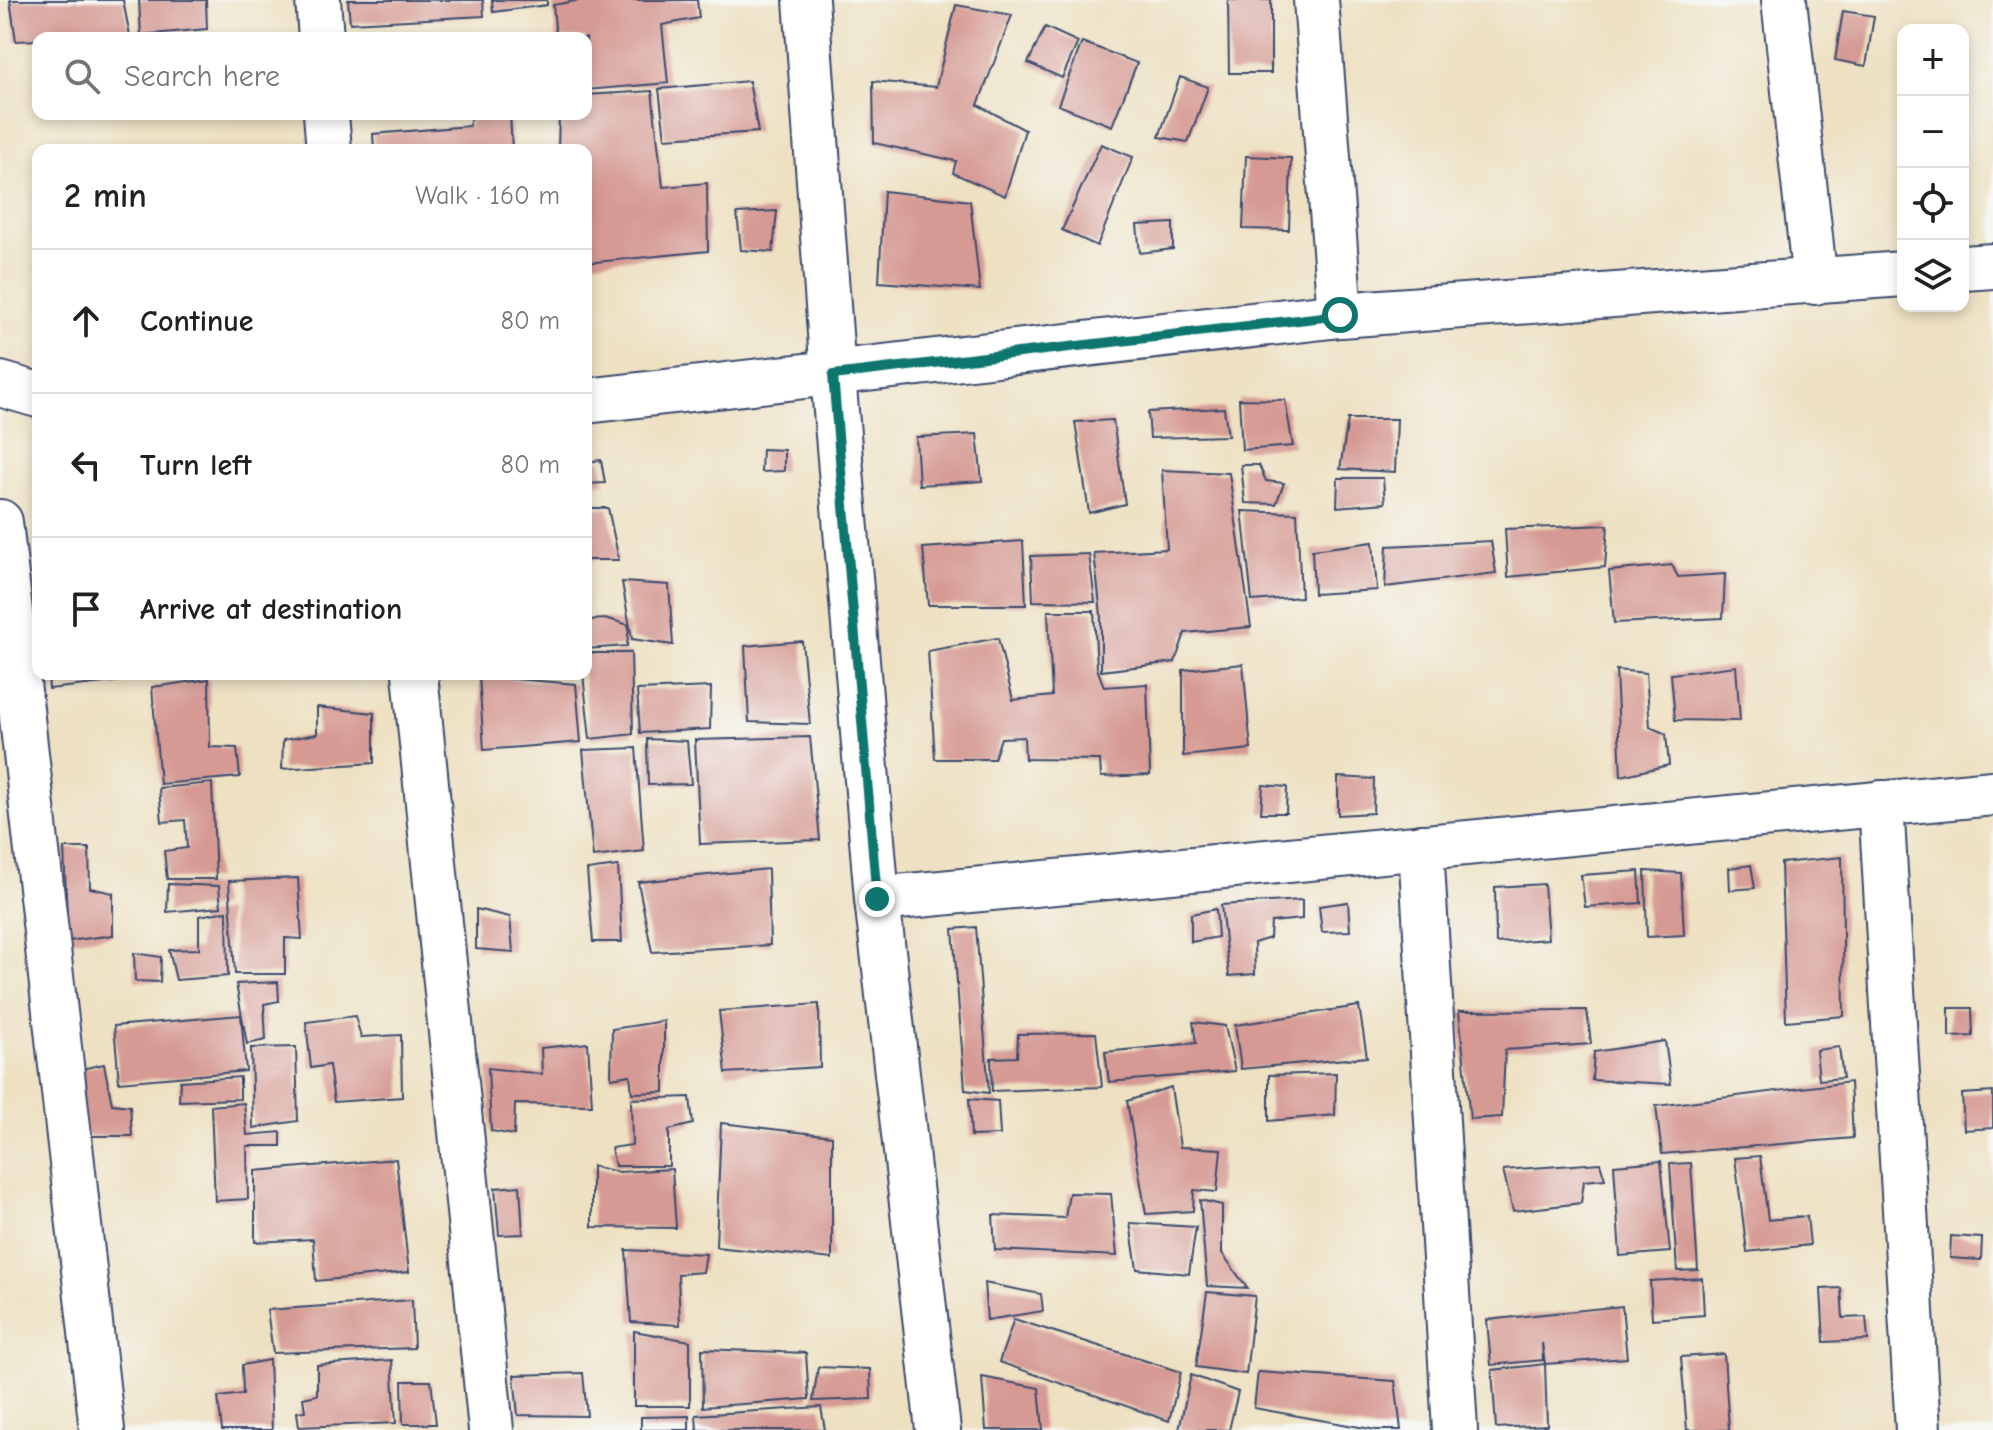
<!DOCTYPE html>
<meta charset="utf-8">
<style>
:root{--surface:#fff;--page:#f6f6f6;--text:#202124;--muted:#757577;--line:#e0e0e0}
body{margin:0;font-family:"Comic Neue",sans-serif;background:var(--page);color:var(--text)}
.controls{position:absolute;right:24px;top:24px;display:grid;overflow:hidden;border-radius:16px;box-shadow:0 4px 12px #0003}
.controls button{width:72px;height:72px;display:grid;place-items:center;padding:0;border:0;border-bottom:2px solid var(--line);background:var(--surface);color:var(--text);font:40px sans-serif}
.stop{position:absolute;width:24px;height:24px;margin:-18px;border:6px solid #0f766e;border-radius:50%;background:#fff}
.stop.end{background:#0f766e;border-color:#fff;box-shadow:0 2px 8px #0008}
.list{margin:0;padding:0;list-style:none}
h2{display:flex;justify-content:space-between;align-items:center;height:104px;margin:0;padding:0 32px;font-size:34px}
h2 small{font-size:26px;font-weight:400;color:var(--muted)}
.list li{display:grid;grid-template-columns:52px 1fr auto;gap:24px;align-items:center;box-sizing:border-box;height:144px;padding:0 32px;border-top:2px solid var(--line)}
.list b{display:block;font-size:30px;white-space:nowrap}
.list em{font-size:26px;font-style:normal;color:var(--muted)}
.icon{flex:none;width:44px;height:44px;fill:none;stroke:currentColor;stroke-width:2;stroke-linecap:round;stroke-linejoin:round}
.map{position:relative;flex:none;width:1993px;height:1430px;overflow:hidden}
.search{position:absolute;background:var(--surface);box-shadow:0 4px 12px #0003;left:32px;top:32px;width:560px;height:88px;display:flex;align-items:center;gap:20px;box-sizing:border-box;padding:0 28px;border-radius:16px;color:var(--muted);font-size:30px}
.panel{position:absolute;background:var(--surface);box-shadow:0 4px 12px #0003;left:32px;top:144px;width:560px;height:536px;border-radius:16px}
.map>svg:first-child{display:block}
.building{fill:#d69993}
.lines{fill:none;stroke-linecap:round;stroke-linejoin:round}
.minor-casing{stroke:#3b4a6d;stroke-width:48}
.minor{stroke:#fff;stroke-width:44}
.route{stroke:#0f766e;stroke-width:10}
</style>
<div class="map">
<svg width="1993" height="1430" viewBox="0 0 1993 1430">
<rect width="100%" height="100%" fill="#f6f6f2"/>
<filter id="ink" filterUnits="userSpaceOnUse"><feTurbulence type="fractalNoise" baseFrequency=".0125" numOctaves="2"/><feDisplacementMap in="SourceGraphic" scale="16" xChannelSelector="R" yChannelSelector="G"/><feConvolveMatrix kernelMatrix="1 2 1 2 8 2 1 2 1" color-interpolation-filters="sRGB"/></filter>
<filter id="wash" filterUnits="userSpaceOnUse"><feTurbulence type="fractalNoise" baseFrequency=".006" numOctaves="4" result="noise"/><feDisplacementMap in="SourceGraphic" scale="32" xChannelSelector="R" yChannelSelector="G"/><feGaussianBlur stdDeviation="1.8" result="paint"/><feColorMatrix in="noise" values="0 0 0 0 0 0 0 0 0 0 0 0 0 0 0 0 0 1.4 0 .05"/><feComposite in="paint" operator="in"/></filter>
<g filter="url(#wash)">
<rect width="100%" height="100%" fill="#eee1c2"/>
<g id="blocks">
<g class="building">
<polygon points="10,0 123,0 130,36 16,41"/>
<polygon points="139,0 206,0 207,29 141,35"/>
<polygon points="348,0 483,0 484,16 350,23"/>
<polygon points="492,0 547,0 547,5 493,12"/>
<polygon points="581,0 697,0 699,18 662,25 668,83 586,90 586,38 556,38 553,5"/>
<polygon points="1228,0 1271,0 1271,73 1229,73"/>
<polygon points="956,5 1012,15 978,105 1025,130 1005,196 953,173 956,161 874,143 873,81 936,87"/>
<polygon points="1843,11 1874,16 1866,66 1835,60"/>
<polygon points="1045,27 1078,42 1062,78 1028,63"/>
<polygon points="1082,42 1137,63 1112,126 1058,105"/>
<polygon points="1180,77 1208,87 1188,142 1159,137"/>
<polygon points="749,81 758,132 665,138 659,89"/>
<polygon points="652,91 663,187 707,183 708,251 586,263 586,150 558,150 559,114 586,114 586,95"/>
<polygon points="472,114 510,114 512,150 374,150 373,134 469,126"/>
<polygon points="1101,144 1133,157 1097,246 1062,230"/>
<polygon points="1246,156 1291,158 1289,230 1243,229"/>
<polygon points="884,191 970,201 980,290 879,282"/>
<polygon points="777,211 773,252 741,250 737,213"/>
<polygon points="1173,223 1173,249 1140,253 1137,225"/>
<polygon points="1239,399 1285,400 1293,446 1242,450"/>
<polygon points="1224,408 1228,436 1150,438 1148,412"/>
<polygon points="1348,419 1397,419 1395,472 1340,469"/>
<polygon points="1113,420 1125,504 1089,513 1075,422"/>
<polygon points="977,434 982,481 919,485 916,437"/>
<polygon points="762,449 784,450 784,471 761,472"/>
<polygon points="601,460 605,483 586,484 586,462"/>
<polygon points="1241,465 1259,465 1266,481 1284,483 1276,504 1245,503"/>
<polygon points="1162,470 1229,473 1251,627 1185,633 1175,662 1101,671 1101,615 1094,553 1167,549"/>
<polygon points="1338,478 1383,478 1385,503 1337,507"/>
<polygon points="586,508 608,508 619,560 586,560"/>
<polygon points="1242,511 1297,513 1301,597 1252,601"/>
<polygon points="1608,525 1605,567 1508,577 1505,529"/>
<polygon points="1023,541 1026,605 928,605 923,548"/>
<polygon points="1491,541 1496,573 1385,587 1387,546"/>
<polygon points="1373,542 1377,590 1314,594 1312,550"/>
<polygon points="1089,554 1095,602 1033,601 1031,556"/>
<polygon points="1672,565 1678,577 1725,574 1723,618 1614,623 1609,571"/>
<polygon points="622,582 669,585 673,645 632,639"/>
<polygon points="1048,611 1094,611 1097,668 1104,687 1147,684 1150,775 1101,777 1100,760 1025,759 1024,737 1001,738 994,759 935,759 928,651 998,638 1013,700 1052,696"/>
<polygon points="608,619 629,625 627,646 586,649 586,620"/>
<polygon points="802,641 810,724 749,722 745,646"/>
<polygon points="586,653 631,653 633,734 590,739 583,674"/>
<polygon points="1243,664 1251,749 1183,756 1183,670"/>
<polygon points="1736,666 1740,721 1675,720 1671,674"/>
<polygon points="1616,670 1646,673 1650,727 1666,734 1669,765 1621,776"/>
<polygon points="48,674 168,674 168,676 49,689"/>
<polygon points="479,676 576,684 581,742 484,750"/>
<polygon points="209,679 210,747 237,748 240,777 160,784 152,687"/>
<polygon points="711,687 710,729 640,733 637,690"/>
<polygon points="317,707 374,713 374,763 282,769 283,740 317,734"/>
<polygon points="810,737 820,840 700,844 695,740"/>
<polygon points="647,739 687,741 691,784 648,785"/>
<polygon points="636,748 644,851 593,857 583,750"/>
<polygon points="1338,777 1374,779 1373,813 1338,815"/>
<polygon points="212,783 216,879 167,879 164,851 187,848 185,820 162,822 159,788"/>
<polygon points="1263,785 1287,787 1286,813 1261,813"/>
<polygon points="64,848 89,848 90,888 113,893 113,935 68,941"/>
<polygon points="1842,857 1844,1016 1786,1021 1781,863"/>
<polygon points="1751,865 1755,888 1730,890 1729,868"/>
<polygon points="618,866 622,942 593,942 587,870"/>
<polygon points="768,869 770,945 652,952 638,882"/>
<polygon points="1639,871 1641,903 1585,907 1581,875"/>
<polygon points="1645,871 1681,873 1684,935 1647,937"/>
<polygon points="298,878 302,939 285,938 285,974 235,974 229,881"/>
<polygon points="168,884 219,886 221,907 167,912"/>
<polygon points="1544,884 1548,939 1496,943 1495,887"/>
<polygon points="1302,900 1302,919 1271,922 1270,938 1254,943 1255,974 1229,976 1221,905"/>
<polygon points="1348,902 1350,931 1322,932 1319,906"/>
<polygon points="476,909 510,917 513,952 476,949"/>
<polygon points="1216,909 1218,937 1191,942 1191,914"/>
<polygon points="227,911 228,976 176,980 169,950 199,949 199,916"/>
<polygon points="976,927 989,1093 965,1090 953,929"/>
<polygon points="134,953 161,957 160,982 135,981"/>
<polygon points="278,982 279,1001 264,1004 266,1040 247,1044 236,984"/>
<polygon points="819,1004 820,1067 726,1073 719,1011"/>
<polygon points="1359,1006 1367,1057 1241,1069 1235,1025"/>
<polygon points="1949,1008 1972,1008 1973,1036 1949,1037"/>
<polygon points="1587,1010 1591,1044 1505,1050 1502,1117 1470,1119 1459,1011"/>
<polygon points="241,1015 246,1071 119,1082 114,1026"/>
<polygon points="355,1016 361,1037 401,1035 402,1097 334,1102 329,1065 311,1068 306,1022"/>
<polygon points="664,1021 664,1092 632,1093 630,1075 611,1078 612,1029"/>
<polygon points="1193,1022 1225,1026 1235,1071 1109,1082 1105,1052 1196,1043"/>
<polygon points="1096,1033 1102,1087 992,1091 991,1058 1017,1057 1018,1034"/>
<polygon points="1665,1041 1671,1084 1592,1080 1594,1052"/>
<polygon points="588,1043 592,1105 515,1104 514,1135 491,1131 488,1068 542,1074 541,1048"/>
<polygon points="296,1047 298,1121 253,1128 251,1048"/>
<polygon points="1839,1047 1843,1078 1819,1080 1816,1050"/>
<polygon points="104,1064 112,1104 130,1106 132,1136 87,1136 77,1070"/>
<polygon points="1336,1073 1335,1115 1269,1121 1269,1075"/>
<polygon points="240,1077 240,1099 179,1101 180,1081"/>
<polygon points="1850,1082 1853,1138 1662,1154 1656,1106"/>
<polygon points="1171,1087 1180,1147 1221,1149 1217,1192 1194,1190 1193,1211 1146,1214 1127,1101"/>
<polygon points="1993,1092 1993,1128 1964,1130 1962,1094"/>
<polygon points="690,1097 693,1124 669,1130 669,1166 615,1166 611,1148 632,1145 631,1099"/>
<polygon points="969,1099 998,1101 1000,1135 971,1136"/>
<polygon points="244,1103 247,1135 281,1132 281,1146 247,1146 248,1199 215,1201 211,1106"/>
<polygon points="721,1123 832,1136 832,1259 716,1247"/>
<polygon points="1760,1156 1768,1220 1807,1216 1810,1245 1747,1252 1735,1158"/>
<polygon points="396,1159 409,1272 316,1281 313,1239 255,1242 255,1171"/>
<polygon points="1661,1161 1670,1252 1620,1256 1614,1165"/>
<polygon points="1600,1163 1605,1179 1584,1181 1581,1203 1513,1211 1503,1170"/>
<polygon points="1691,1163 1698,1270 1677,1271 1670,1164"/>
<polygon points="592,1166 618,1172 672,1169 676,1228 592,1227"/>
<polygon points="520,1186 523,1234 499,1235 495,1188"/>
<polygon points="1069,1193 1111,1194 1117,1256 995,1250 993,1215 1065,1218"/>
<polygon points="1200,1200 1222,1205 1222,1253 1247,1288 1207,1286"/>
<polygon points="1130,1223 1196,1227 1189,1274 1137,1269"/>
<polygon points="1951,1236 1982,1238 1981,1260 1950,1258"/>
<polygon points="626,1250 706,1254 703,1272 678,1274 680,1325 631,1322"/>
<polygon points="1702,1278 1704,1315 1652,1319 1650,1281"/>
<polygon points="984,1283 1041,1294 1043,1311 987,1320"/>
<polygon points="1841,1288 1843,1318 1866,1317 1868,1340 1824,1342 1821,1289"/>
<polygon points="1207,1292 1255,1296 1246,1374 1196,1367"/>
<polygon points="412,1300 414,1348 273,1353 267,1310"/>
<polygon points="1622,1306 1627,1358 1545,1364 1542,1343 1543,1360 1491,1365 1487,1320"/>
<polygon points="1014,1319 1181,1372 1169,1421 999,1362"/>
<polygon points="634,1331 690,1341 690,1406 634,1406"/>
<polygon points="702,1349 806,1353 809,1399 703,1407"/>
<polygon points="1724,1354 1729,1430 1687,1430 1681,1357"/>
<polygon points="269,1360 272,1430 222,1430 218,1397 243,1394 242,1365"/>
<polygon points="392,1360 396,1423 299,1427 297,1412 305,1411 303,1398 317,1395 317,1365"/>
<polygon points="1545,1364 1547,1425 1496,1428 1492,1370"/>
<polygon points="818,1367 870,1369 871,1399 813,1401"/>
<polygon points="1258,1372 1395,1381 1401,1430 1376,1430 1254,1408"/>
<polygon points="583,1373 587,1416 518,1415 514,1375"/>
<polygon points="1191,1375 1238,1392 1229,1430 1179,1430"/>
<polygon points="982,1377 1039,1388 1043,1430 986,1430"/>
<polygon points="402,1381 431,1381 436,1424 403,1424"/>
<polygon points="821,1407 825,1430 697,1430 696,1415"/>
<polygon points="689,1416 689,1430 641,1430 641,1417"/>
</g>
</g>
</g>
<g filter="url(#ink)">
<use href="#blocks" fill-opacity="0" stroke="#3b4a6d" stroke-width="2"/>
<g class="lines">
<g class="minor-casing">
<g id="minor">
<polyline points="318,0 321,38"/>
<polyline points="806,0 833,375 877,899 938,1430"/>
<polyline points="1316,0 1340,315"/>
<polyline points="1784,0 1815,282"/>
<polyline points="326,114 329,150"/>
<polyline points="1963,268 1993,266"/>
<polyline points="0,384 38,395"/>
<polyline points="586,401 1340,315 1903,274"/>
<polyline points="0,522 102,1430"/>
<polyline points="415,674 491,1430"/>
<polyline points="1881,803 1918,1430"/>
<polyline points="1421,847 1455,1430"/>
<polyline points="877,899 1993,793"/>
</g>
</g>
<use href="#minor" class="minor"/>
</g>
</g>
<g class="lines" filter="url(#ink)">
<polyline class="route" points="877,899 833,375 1340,315"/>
</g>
</svg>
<div class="controls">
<button>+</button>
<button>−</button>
<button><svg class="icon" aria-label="locate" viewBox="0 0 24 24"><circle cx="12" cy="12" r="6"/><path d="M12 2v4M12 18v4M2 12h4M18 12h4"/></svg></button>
<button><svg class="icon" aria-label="layers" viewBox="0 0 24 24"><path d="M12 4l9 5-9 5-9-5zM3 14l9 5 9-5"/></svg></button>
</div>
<div class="stop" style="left:1340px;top:315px"></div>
<div class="stop end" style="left:877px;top:899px"></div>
<div class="search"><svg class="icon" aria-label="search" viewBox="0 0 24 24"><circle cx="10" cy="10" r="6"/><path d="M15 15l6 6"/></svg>Search here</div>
<section class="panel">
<h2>2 min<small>Walk · 160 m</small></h2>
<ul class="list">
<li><svg class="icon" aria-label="ahead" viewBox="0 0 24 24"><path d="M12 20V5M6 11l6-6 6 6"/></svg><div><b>Continue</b></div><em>80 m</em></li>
<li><svg class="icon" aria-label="left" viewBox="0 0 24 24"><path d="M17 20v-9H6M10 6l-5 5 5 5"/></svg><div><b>Turn left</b></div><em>80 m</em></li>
<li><svg class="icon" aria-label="arrive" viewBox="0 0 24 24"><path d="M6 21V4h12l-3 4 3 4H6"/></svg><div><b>Arrive at destination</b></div></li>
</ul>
</section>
</div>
